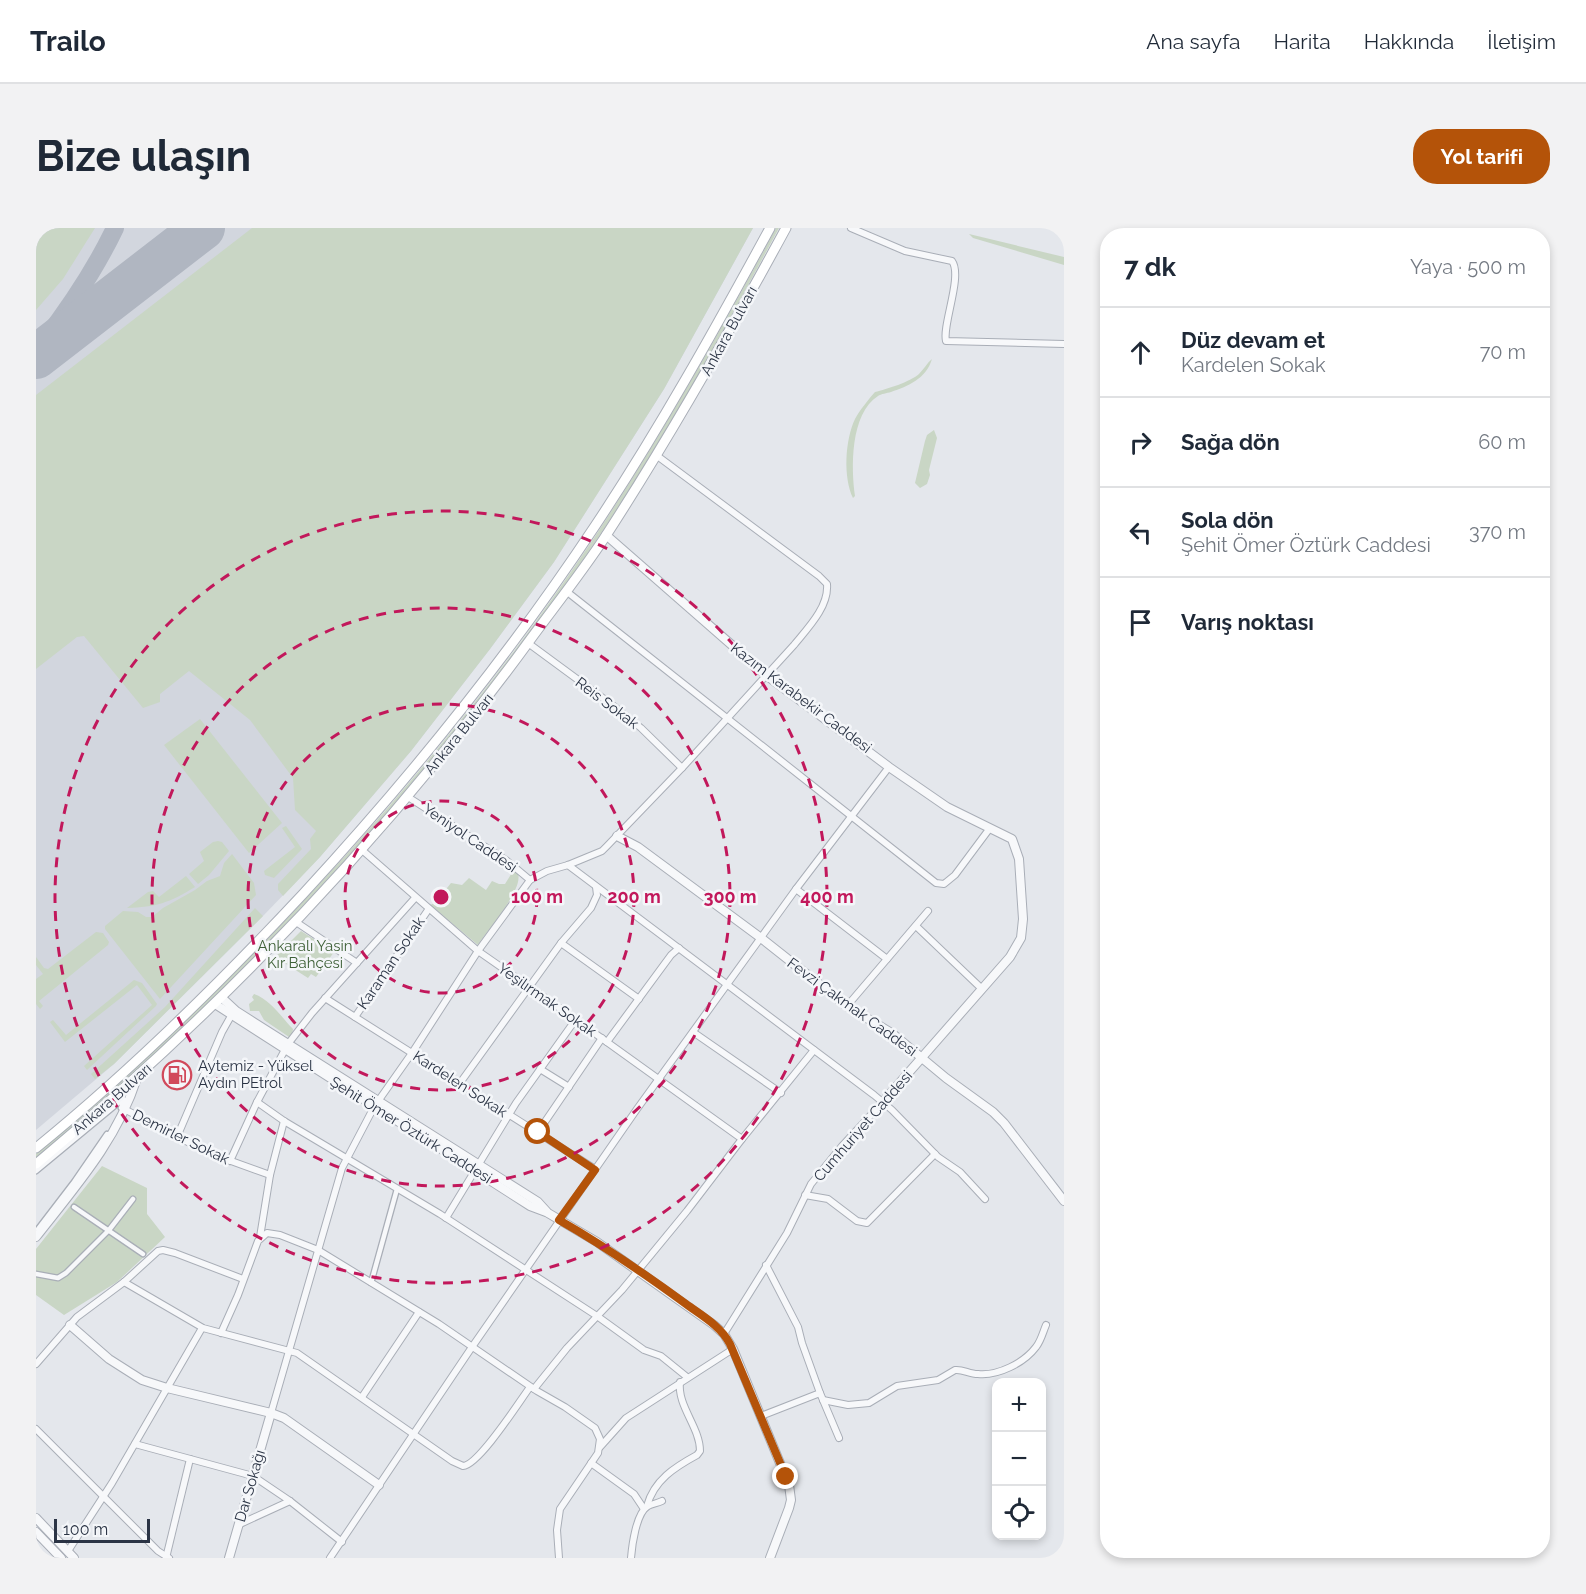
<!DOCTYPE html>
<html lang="tr">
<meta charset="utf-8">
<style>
:root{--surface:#fff;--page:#f2f2f3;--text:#1f2937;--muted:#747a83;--line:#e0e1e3;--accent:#b45309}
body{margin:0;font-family:Raleway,sans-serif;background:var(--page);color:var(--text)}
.controls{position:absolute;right:18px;bottom:18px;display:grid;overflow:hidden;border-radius:12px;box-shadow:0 3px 9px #0003}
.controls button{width:54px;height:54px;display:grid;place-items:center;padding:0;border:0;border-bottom:2px solid var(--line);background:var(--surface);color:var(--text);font:30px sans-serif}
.scale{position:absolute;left:18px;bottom:15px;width:96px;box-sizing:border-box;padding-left:6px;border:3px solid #2b3445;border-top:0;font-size:16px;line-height:21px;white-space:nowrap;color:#2b3445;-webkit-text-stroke:4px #f4f6f9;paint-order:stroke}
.stop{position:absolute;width:18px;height:18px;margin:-14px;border:4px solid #b45309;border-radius:50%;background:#fff}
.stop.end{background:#b45309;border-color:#fff;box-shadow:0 2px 6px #0008}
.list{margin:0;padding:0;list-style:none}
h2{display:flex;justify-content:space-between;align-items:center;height:78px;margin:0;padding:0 24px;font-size:26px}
h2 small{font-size:20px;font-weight:400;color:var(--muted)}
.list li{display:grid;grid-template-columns:39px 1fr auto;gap:18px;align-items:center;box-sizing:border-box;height:90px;padding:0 24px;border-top:2px solid var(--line)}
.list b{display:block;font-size:22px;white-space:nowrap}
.list p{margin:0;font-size:20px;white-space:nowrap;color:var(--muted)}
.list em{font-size:20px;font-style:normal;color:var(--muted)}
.icon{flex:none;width:33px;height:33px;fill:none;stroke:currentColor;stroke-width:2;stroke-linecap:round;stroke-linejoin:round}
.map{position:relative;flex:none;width:1028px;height:1330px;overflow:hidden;border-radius:24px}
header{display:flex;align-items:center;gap:36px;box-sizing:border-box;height:84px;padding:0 30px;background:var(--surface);border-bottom:2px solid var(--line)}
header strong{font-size:28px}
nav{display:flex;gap:33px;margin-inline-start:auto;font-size:21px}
.intro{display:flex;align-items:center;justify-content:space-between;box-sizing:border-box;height:144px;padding:0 36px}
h1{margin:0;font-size:42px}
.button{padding:15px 27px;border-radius:24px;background:var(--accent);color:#fff;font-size:21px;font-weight:700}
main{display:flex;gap:36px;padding:0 36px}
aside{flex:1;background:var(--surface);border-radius:24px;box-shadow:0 3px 9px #0003}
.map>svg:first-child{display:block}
.built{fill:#d2d6de}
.green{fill:#c9d6c5}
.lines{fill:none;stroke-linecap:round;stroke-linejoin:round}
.taxiway{stroke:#b0b6c1;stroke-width:18}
.runway{stroke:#b0b6c1;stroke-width:44}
.pedestrian-casing{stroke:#a9aeb7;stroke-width:7}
.minor-casing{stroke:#a9aeb7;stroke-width:8}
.tertiary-casing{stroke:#a9aeb7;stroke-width:10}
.secondary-casing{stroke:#a9aeb7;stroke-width:11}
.pedestrian{stroke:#f7f8fa;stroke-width:4.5}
.minor{stroke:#f7f8fa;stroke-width:6}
.tertiary{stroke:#f7f8fa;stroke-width:8}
.secondary{stroke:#fff;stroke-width:9}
.route{stroke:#b45309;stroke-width:8}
.ring{fill:none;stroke:#c2185b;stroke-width:3;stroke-dasharray:10 8}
.labels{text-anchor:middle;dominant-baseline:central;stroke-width:5;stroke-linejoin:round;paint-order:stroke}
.street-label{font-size:15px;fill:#2b3445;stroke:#f4f6f9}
.park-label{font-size:15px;fill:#3f6138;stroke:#f4f6f9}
.poi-label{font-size:15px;fill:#2b3445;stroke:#f4f6f9;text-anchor:start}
.centre{fill:#c2185b;stroke:#f4f6f9;stroke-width:3}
.ring-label{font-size:18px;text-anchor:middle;font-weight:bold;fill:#c2185b;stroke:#f4f6f9;stroke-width:5;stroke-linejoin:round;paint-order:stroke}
</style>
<header>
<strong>Trailo</strong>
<nav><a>Ana sayfa</a><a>Harita</a><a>Hakkında</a><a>İletişim</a></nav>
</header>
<div class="intro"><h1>Bize ulaşın</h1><a class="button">Yol tarifi</a></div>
<main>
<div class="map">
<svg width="1028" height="1330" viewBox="0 0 1028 1330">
<rect width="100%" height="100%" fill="#e4e7ec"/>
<polygon class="built" points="0,0 717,0 628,161 518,334 454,421 375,523 284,629 227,688 78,836 0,902"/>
<g class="green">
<polygon points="0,0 59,0 27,51 0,82"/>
<polygon points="216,0 717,0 628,161 518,334 454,421 375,523 284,629 247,668 242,662 242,656 275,621 274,611 280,603 259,582 257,550 214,492 153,443 124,466 124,474 107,480 48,408 41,409 0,441 0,167"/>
<path d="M740 0H743C687 104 630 208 564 307 434 499 277 683 105 840 71 871 35 900 0 930V926C212 746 404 541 558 310 624 210 683 106 740 0Z"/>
<polygon points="933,6 1028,29 1028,37 937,10"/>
<path d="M896 131C890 151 872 158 855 164 851 165 845 166 842 168 814 186 815 240 819 268L817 270C807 249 809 212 819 191 824 182 832 172 839 164 851 161 874 154 883 146 888 141 891 135 896 131Z"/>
<polygon points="898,202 901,210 893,242 894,247 891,256 884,260 879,255 889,213 891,207"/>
<polygon points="164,491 246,595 213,625 128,517"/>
<polygon points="250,598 266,621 238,650 229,647 228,643 259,619 246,600"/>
<polygon points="182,613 186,614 193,623 173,647 162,656 153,646 168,633 164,624 177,614"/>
<path d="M450 622C459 628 474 635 481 644 491 658 450 704 442 717L394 677 399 675 415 655 426 657 433 650 450 662 456 653 463 656H469L477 643 449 624Z"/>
<polygon points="196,626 218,655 220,667 124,771 69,701 69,698 87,683 102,684 110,689 116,689 127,680 159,662 171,653 184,648 188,635"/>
<path d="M150 648 159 659C133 675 120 679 91 680L112 664 117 663 123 669Z"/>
<polygon points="219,680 227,688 78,836 59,851 55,846 129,779"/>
<polygon points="265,703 298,724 280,749 275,746 272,750 239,729"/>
<polygon points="60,704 67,705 73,714 72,717 3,773 7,778 4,781 0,776 0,751 7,746 0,737 0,729 8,740 12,741"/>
<polygon points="98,752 106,755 121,776 120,778 51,842 48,838 116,777 101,757 29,814 14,794 17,792 30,807"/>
<path d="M218 766C235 772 245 789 257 801L256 807 253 809 228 792 223 783H214L213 776 218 772 216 769Z"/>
<polygon points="66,938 111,960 111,986 129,1009 81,1054 28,1087 0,1067 0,1021"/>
</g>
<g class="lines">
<path class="taxiway" d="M0 123C30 85 58 44 79 0"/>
<polyline class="runway" points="0,129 167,0"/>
<g class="pedestrian-casing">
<g id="pedestrian">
<polyline points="0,943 87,871 88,872 85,880"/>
<polyline points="38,979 107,1026"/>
<polyline points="2,1001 38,954 71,906"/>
<polyline points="0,1046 22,1050 30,1045 73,1002 97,971"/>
<polyline points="335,1055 361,961"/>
</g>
</g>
<g class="minor-casing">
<g id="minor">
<path d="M815 0 869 23 916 33C927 48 906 97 910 113L1028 116"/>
<polyline points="530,363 900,655 908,656 919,647 954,600"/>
<polyline points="492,415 579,479 605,500 646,540"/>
<polyline points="372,569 470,632 494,652"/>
<polyline points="326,622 442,723 511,771 706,911"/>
<polyline points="532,637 838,867 856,882 902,929 924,944 949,971"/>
<polyline points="760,661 851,731"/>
<polyline points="260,694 321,735"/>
<polyline points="880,698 946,761"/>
<polyline points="525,715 603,771"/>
<polyline points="289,770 559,941"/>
<polyline points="811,778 892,683"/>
<polyline points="319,789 392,682"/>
<polyline points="657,804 745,865"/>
<polyline points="571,814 635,727 643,720"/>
<polyline points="504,841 533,859"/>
<polyline points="424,855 525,715 555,680 561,667 560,659"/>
<polyline points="221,874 248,893 404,986 561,1088 608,1122 625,1128 651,1149"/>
<polyline points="90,882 173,925 234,947"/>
<polyline points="502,904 566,810"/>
<polyline points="141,909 186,804 195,788"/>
<polyline points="194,933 221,874 252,816 276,785 379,670"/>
<polyline points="769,967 792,971 821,993 831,995 899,926"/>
<polyline points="410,990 480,875 540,791"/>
<polyline points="224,1009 234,947 248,893"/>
<polyline points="730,1037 762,1099 766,1115 784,1165 803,1210"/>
<path d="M88 1054 167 1100 261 1125 416 1233 427 1238C443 1237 483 1174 494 1159"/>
<polyline points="185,1105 202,1067 222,1013 231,1005 244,1007 282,1022 403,1096 501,1163 529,1179 559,1200 564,1211 562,1225 524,1281 521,1302 523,1330"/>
<polyline points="688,1106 751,1005 775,956 806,918 846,875"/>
<polyline points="0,1136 41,1089 88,1054 122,1023 127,1022 139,1025 207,1051"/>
<polyline points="498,1161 531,1120 586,1062 651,983 706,911 778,822"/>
<polyline points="326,1169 383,1084"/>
<path d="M787 1172 812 1177 833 1175 861 1158 902 1152 919 1142C927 1141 933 1146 942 1146 962 1148 988 1135 1000 1119 1005 1113 1007 1104 1010 1097"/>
<path d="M235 1185 306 940 338 879 376 825 442 723 494 652 511 643 532 637 566 623 571 618 646 540 758 417C771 401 793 379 791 356L783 348 620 227"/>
<polyline points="725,1188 784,1165"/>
<polyline points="0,1201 122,1323 133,1330"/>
<polyline points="99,1216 217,1248 254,1273 306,1314"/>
<polyline points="564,1219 590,1190 697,1121"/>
<polyline points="555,1235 598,1266 608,1281"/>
<path d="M611 1278C618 1252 639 1239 661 1227L664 1223C664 1199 641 1178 644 1154"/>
<polyline points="204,1296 254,1273"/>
<polyline points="32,1323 76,1255 166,1100"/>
<polyline points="130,1330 154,1231"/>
<polyline points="294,1330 436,1119 601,881 760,661 853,539"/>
<path d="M595 1330C596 1318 600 1285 612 1278 616 1276 622 1275 626 1273"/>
</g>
</g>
<g class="tertiary-casing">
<g id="tertiary">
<polyline points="570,307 730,447 853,539 911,579 976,611 983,631 987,691 985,710 974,729 846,875"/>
<polyline points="581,608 602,619 725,710 811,778 857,806 910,850 957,884 968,895 1028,973"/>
<polyline points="186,770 200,783 502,974 512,985 561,1014 678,1097 688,1106 697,1121 753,1257 755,1272 753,1280 734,1330"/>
<polyline points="179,776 494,978 510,984"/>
<path d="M0 1009C40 958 81 912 101 850"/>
<polyline points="34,1097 73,1131 106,1152 131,1160 235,1185 248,1190 343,1257"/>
<polyline points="0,1290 38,1330"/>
<polyline points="0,1304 25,1330"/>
<polyline points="193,1330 235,1185"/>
</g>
</g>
<g class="secondary-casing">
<g id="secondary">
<path d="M0 920C95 843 183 756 267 666 374 550 472 429 559 298 623 202 679 101 734 0"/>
<path d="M0 936C185 782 352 607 494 412 519 378 546 344 569 309 634 209 693 105 750 0"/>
</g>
</g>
<use href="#pedestrian" class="pedestrian"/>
<use href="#minor" class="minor"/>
<use href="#tertiary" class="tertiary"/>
<use href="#secondary" class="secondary"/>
</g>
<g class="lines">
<path class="route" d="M502 904 559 942 523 992C567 1017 609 1046 650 1076 665 1087 685 1098 694 1116L750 1249"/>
</g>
<g class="ring">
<circle cx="405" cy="669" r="96"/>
<circle cx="405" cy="669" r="193"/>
<circle cx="405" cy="669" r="289"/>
<circle cx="405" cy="669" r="386"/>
</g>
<defs>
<g id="fuel-ring" transform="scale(1.5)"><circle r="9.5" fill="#f4f6f9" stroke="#d1495b" stroke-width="1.5"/><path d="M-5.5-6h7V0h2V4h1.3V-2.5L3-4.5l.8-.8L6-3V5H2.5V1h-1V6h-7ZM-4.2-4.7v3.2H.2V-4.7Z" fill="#d1495b"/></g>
</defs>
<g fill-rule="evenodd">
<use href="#fuel-ring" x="141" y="847"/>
</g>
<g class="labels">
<g class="street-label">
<text transform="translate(693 103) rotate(-61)">Ankara Bulvarı</text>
<text transform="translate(765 470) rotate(37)">Kazım Karabekir Caddesi</text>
<text transform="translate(571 475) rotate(37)">Reis Sokak</text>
<text transform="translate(423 506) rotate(-51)">Ankara Bulvarı</text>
<text transform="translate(434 610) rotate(34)">Yeniyol Caddesi</text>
<text transform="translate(355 735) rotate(-56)">Karaman Sokak</text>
<text transform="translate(511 772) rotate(35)">Yeşilırmak Sokak</text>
<text transform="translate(816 779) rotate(36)">Fevzi Çakmak Caddesi</text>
<text transform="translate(424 856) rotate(33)">Kardelen Sokak</text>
<text transform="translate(76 871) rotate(-41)">Ankara Bulvarı</text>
<text transform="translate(827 898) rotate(-49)">Cumhuriyet Caddesi</text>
<text transform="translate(375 902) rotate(32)">Şehit Ömer Öztürk Caddesi</text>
<text transform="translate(145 909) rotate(26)">Demirler Sokak</text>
<text transform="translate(214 1258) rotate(-74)">Dar Sokağı</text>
</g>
<g class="park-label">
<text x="269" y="718">Ankaralı Yasin<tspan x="269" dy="17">Kır Bahçesi</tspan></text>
</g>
<g class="poi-label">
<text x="162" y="838">Aytemiz - Yüksel<tspan x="162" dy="17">Aydın PEtrol</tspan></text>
</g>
</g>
<circle cx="405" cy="669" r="9" class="centre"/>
<g class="ring-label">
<text x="501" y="675">100 m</text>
<text x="598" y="675">200 m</text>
<text x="694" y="675">300 m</text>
<text x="791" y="675">400 m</text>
</g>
</svg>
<div class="controls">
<button>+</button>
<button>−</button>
<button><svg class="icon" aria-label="locate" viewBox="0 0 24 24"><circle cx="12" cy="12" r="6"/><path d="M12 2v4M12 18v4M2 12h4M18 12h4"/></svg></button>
</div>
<div class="scale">100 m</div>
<div class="stop" style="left:502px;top:904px"></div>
<div class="stop end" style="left:750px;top:1249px"></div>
</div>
<aside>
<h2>7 dk<small>Yaya · 500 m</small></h2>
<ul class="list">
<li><svg class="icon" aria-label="ahead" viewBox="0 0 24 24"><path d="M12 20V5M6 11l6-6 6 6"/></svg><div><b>Düz devam et</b><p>Kardelen Sokak</p></div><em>70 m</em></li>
<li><svg class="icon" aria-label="right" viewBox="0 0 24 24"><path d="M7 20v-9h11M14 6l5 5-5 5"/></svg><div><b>Sağa dön</b></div><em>60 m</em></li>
<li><svg class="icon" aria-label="left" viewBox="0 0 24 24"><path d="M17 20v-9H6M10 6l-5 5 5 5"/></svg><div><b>Sola dön</b><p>Şehit Ömer Öztürk Caddesi</p></div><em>370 m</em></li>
<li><svg class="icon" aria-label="arrive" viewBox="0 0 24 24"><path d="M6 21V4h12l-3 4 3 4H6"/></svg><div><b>Varış noktası</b></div></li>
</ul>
</aside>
</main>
